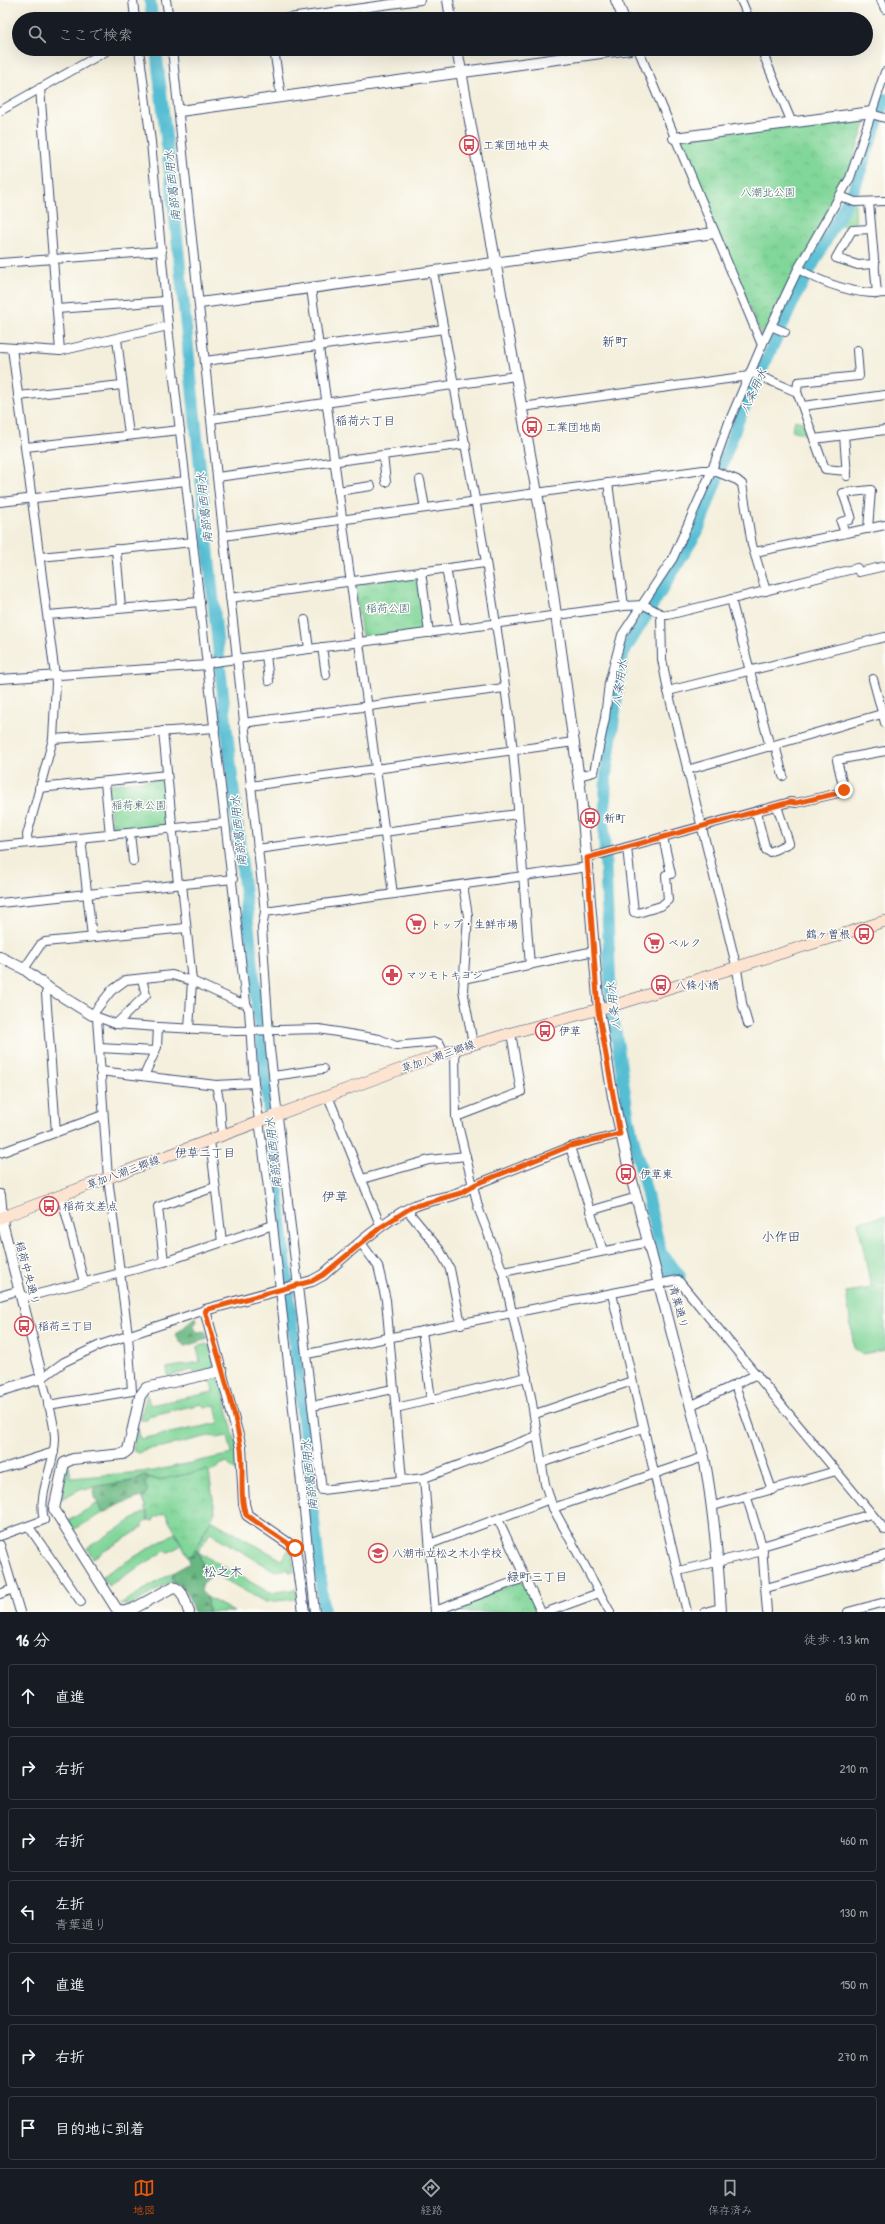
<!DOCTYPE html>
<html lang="ja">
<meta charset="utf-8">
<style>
:root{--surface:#171b24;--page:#242831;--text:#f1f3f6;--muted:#9ea1a6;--line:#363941;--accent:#ea580c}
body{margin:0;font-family:"Patrick Hand","Klee One",sans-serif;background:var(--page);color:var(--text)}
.stop{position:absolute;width:12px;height:12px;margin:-9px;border:3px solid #ea580c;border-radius:50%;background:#fff}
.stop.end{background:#ea580c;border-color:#fff;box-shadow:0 1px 4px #0008}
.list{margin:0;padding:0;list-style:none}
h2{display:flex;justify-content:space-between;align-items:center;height:52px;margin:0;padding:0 16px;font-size:17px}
h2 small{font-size:13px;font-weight:400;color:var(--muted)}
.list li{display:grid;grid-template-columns:26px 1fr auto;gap:12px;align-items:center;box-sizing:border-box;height:64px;margin:0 8px 8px;padding:0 8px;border:1px solid var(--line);border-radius:4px}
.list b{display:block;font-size:15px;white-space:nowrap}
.list p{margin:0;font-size:13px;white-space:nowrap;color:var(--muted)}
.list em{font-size:13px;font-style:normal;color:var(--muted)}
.icon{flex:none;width:22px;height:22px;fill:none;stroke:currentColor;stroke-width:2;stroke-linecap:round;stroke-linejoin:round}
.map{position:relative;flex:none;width:885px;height:1612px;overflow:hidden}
.search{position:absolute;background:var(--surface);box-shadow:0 4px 16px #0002;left:12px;right:12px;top:12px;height:44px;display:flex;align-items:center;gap:10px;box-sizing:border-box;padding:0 14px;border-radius:22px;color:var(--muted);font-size:15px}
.sheet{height:556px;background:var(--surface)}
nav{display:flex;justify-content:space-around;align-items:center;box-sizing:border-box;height:56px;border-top:1px solid var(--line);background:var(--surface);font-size:11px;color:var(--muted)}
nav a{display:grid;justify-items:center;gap:2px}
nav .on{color:var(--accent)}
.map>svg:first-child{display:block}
.grass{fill:#81d699;stroke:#4e827c}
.forest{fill:url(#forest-firs);stroke:#427370}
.park{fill:url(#park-crowns);stroke:#4e827c}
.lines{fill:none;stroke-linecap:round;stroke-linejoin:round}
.river{stroke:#56bed3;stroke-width:12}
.minor-casing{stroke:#3c4c71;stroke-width:10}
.tertiary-casing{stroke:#3c4c71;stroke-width:12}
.secondary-casing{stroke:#3c4c71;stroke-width:12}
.minor{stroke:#fff;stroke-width:8}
.tertiary{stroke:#fff;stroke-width:10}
.secondary{stroke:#fde4d1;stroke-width:11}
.route{stroke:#ea580c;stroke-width:5}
.labels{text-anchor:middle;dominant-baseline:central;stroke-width:3;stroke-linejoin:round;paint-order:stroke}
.poi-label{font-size:11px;fill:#1b2f5e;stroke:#fdfcf7;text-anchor:start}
.park-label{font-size:11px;fill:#3a6170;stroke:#fdfcf7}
.street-label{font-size:11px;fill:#1b2f5e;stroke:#fdfcf7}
.water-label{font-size:12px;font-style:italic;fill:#2d5a81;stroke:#fdfcf7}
.neighbourhood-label{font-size:12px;fill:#1b2f5e;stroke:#fdfcf7}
.quarter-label{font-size:13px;fill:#1b2f5e;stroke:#fdfcf7}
</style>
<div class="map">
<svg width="885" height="1612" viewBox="0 0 885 1612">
<defs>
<pattern id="forest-firs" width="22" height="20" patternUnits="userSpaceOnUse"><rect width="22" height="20" fill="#68b781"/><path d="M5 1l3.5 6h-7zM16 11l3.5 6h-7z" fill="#55956d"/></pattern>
<pattern id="park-crowns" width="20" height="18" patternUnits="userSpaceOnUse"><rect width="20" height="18" fill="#81d699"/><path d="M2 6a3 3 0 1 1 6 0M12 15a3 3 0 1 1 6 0" fill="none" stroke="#6fb886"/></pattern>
</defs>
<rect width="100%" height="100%" fill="#fdfcf7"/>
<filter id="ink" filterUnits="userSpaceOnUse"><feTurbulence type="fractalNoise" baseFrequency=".025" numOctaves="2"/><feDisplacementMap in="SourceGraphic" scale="8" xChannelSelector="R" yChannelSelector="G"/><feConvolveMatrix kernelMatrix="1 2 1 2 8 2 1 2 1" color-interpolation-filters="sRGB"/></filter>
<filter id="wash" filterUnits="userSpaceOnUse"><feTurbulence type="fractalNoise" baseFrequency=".012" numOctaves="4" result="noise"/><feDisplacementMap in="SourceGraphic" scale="16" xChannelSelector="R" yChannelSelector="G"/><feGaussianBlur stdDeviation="0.9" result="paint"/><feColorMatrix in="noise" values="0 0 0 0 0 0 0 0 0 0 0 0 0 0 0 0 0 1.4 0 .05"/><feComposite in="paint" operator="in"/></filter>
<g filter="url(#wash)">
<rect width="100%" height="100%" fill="#f4efdc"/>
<g class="grass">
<polygon points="885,1216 885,1284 871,1287 858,1222"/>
<polygon points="872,1288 885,1288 885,1350 862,1354 854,1348 846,1292"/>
<polygon points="206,1344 210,1346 215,1369 194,1373 193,1370 168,1376 167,1368 200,1362 197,1347"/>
<path d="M217 1377 220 1379 237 1449 238 1470H234L227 1463 221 1464 216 1470 209 1472 207 1470 158 1480 144 1475C127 1486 104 1482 85 1490L82 1488 61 1499 67 1469 69 1466 71 1478 153 1471 232 1454 228 1436 216 1438 213 1435 162 1447 146 1449 145 1451 137 1453 133 1450 138 1427 140 1439 219 1423 215 1405 205 1408 201 1404 148 1416 147 1420H140L147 1393 150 1405 213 1392 210 1378Z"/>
<polygon points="98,1503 101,1511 105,1512 73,1530 68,1521"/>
<polygon points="146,1511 148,1520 142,1524 142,1528 93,1558 87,1548"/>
<polygon points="211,1520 282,1560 289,1549 292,1554 294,1571 289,1572 289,1569 275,1571 210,1533 198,1552 270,1593 296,1589 297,1599 265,1602 204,1568 198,1552 195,1550"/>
<polygon points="175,1533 182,1545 169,1552 165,1551 108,1586 102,1576"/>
<polygon points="174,1572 172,1578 175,1583 168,1583 130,1606 120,1604"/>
<polygon points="207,1597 234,1612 208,1612"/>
</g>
<g class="forest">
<polygon points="196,1317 197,1322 194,1325 194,1329 198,1332 205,1331 208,1339 185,1346 179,1341 176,1334"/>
<polygon points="144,1475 149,1478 144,1482 148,1490 145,1496 120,1504 105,1512 101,1511 93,1492 95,1486 135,1481"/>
<polygon points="195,1550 198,1552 204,1568 213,1575 203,1583 201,1591 207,1597 208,1612 194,1612 186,1590 175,1583 172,1578 174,1572 190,1563 188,1556 192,1555"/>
</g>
<g class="park">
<polygon points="868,115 847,177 763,339 676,139"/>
<polygon points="848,200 855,203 856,232 852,232 837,222"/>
<polygon points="795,420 805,423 811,436 792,430"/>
<polygon points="416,575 419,577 426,628 424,631 366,639 362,636 355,586 358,584"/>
<polygon points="161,779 165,782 169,821 166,826 114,831 112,828 108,787 110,784"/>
<polygon points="207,1470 209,1472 215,1512 192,1555 188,1556 165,1513 155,1517 153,1521 148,1520 149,1515 144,1508 146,1507 142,1497 145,1496 148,1490 144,1482 149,1478 158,1480"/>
<polygon points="519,1582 524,1583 537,1612 441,1612"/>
</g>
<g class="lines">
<g class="river">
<polyline points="150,0 152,19"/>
<polyline points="156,49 174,207 220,667 324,1612"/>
<polyline points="664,1256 680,1276"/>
<polyline points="666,1274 629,1120 611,1001 604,830 606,775 623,654 698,531 739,419 797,294 855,187 885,99"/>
</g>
</g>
</g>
<g filter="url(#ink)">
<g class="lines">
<g class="minor-casing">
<g id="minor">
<polyline points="133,0 135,19"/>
<polyline points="166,0 169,19"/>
<polyline points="741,0 749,19"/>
<polyline points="881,0 885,9"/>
<polyline points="282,19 420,0"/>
<polyline points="139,49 151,142 169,336 246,1003 249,1010 254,1083 273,1225 315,1612"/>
<polyline points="172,49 217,477 265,912 262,928 270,1049 322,1490 424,1478 537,1436"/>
<polyline points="274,49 281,97"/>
<polyline points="638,49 762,345"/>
<polyline points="761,49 792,123"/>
<polyline points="40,88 60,351"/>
<polyline points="0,111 110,49"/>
<polyline points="871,114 885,118"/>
<polyline points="840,196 855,202 885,201"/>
<polyline points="869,202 877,294"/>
<polyline points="871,229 852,230 836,258 858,265 875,264"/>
<polyline points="0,263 162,251"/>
<path d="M798 269C825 284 854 295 885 293"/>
<path d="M433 271C462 431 495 590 513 751 520 822 524 893 530 965"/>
<polyline points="311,288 393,894"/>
<polyline points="57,309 166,301"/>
<polyline points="771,326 785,332"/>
<polyline points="117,339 129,435"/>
<polyline points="0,347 60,351 168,326"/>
<polyline points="12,348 56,683 53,739 27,835 28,843"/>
<polyline points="205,361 444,329"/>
<polyline points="750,372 797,392 825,469 847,471"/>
<polyline points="797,392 798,382 859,376 857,350"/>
<polyline points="18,396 122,385"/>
<polyline points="803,406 885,395"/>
<polyline points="522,407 749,376"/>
<polyline points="211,419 516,376"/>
<polyline points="844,435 847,476"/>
<polyline points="814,439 885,430"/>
<polyline points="26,447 180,430"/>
<polyline points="383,455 386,482"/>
<polyline points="217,477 466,444"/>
<polyline points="420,480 425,508"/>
<polyline points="608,483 624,606"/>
<polyline points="338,491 371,486"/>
<polyline points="0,502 186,481"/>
<polyline points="845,533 841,522 849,520 851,516 843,493 871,490 868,529"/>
<polyline points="223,536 703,470 712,470 737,480 742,484 752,545 766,591"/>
<polyline points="116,549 121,608"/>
<polyline points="755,552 885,525"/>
<polyline points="40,557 193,542"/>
<polyline points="446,568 457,629"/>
<polyline points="421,571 429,633"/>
<polyline points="859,572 885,566"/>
<polyline points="230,598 485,563"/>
<polyline points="731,599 770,747"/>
<polyline points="661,614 662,659 668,691 737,969 742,1003 748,1024"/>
<polyline points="48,615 200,602"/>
<polyline points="305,620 309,649"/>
<polyline points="322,647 326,675"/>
<polyline points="266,655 269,681"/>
<polyline points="207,663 624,606 644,605 661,614 668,615 857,568"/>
<polyline points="0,679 208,665"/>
<polyline points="873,679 885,723"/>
<polyline points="668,691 885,637"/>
<polyline points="243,723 504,688"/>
<polyline points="163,731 178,884"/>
<polyline points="53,739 215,728"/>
<polyline points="775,745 783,776"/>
<polyline points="687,770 885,713"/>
<polyline points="579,776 594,772 605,718 609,683 622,635 673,558 712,470 729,422 762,345 798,269 850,178 885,72"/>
<polyline points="105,782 110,835"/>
<polyline points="250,786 574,742"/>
<polyline points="39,788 167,775"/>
<polyline points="756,812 766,850 770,852 789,843 777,806"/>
<polyline points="130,833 133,861"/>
<polyline points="81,838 92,937"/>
<polyline points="0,846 225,823"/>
<polyline points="627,847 634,912 638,913 661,906 668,900 666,875 671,874 663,837"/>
<polyline points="257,849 518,814"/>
<polyline points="587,858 790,802 796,803 843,792 844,790 837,760 885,751"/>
<polyline points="182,884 192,981 189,1029"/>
<polyline points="463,885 468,916 463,990 473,1044"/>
<polyline points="0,903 233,879"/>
<polyline points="265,912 588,867"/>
<polyline points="24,969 41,944 45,942 186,928"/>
<polyline points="463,979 594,951"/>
<polyline points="50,989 46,993 56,1132"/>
<polyline points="246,1003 238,1002 192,981 172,975 126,980 111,991 92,1015 116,1024 158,1027 236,1031 319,1029 379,1039 396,1046 436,1042 440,1044 444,1053"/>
<polyline points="116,1024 146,995 142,979"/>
<polyline points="99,1048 155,1051"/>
<polyline points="455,1050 456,1117 479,1210 503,1272 531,1397 545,1484 553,1508 610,1612"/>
<polyline points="100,1071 216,1085 254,1083"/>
<polyline points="144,1076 157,1047 158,1027"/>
<polyline points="273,1076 323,1069"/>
<polyline points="216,1085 220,1104 222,1135"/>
<polyline points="328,1096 381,1227"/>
<polyline points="456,1117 521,1092 511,1033"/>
<polyline points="210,1140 222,1242"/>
<polyline points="570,1147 603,1251"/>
<polyline points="0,1153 103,1115"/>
<polyline points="362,1179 429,1160 466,1156"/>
<polyline points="472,1186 570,1147 620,1134"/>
<polyline points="61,1195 84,1282"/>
<polyline points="407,1210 439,1249 450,1269 461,1324"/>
<polyline points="590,1211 637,1197"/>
<polyline points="361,1243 378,1266 386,1300 402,1480"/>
<polyline points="164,1262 158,1207 215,1187"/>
<polyline points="503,1272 649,1242"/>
<polyline points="612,1294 687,1612"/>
<polyline points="0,1296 20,1290"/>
<polyline points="22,1298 164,1262 273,1225"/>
<polyline points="422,1331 431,1400"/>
<polyline points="307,1354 678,1280 885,1530"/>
<polyline points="735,1385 772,1490"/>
<polyline points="48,1405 132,1391 128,1335 108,1178 97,1018"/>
<polyline points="692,1405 757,1374"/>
<polyline points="312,1406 393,1389"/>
<polyline points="396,1408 527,1377"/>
<polyline points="535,1414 632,1381"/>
<polyline points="541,1463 643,1428"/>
<polyline points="0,1469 54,1452"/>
<polyline points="424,1478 435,1612"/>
<polyline points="747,1498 762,1546 767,1612"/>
<polyline points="713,1506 836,1471"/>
<polyline points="553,1508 704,1457"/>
<polyline points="498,1519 541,1612"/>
<polyline points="29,1527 81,1602"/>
<path d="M0 1536 44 1520C37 1493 55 1466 55 1439 55 1421 46 1396 42 1378L64 1362 100 1345 205 1310"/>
<polyline points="430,1544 550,1499"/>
<polyline points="0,1545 20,1612"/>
<polyline points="762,1546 871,1514"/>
<polyline points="678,1571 763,1551"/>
<polyline points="766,1588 885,1555"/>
<polyline points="0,1594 13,1589"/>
<polyline points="435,1611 524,1578"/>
<polyline points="547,1612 599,1593"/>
<polyline points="705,1612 720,1608"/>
<polyline points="848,1612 885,1602"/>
</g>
</g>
<g class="tertiary-casing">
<g id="tertiary">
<polyline points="448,0 451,19"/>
<polyline points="616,0 624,19"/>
<path d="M457 49 546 543 581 794 599 1010 613 1097 628 1165 704 1457C714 1509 718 1560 721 1612"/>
<polyline points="180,111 630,49"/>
<polyline points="674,138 872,112"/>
<polyline points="200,303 714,233"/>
<polyline points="0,957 24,969 50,989 92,1015"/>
<polyline points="0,1195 3,1226 42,1378 0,1391"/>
<path d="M189 1612C185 1602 184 1590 173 1587L133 1609 121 1612 116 1608 54 1509 64 1463 73 1459 123 1454 128 1450 140 1396 146 1388 222 1371"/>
<path d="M304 1612 295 1548 247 1515 244 1504 241 1447 205 1310 312 1281 323 1275C350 1251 379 1224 412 1207 432 1197 451 1200 472 1186"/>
</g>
</g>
<g class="secondary-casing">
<polyline id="secondary" points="0,1218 444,1053 511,1033 618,1004 885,921"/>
</g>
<use href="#minor" class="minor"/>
<use href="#tertiary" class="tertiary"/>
<use href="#secondary" class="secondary"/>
</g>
</g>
<g class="lines" filter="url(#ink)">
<path class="route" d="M295 1548 246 1515C239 1495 244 1470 241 1449 234 1403 217 1354 205 1310L312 1281 323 1275 381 1227 412 1207 461 1193 476 1184 570 1146 620 1134 598 1010 587 858 790 802 796 803 843 792 844 790"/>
</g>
<defs>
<g id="bus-ring" transform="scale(1)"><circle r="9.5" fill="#fdfcf7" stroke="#d1495b" stroke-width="1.5"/><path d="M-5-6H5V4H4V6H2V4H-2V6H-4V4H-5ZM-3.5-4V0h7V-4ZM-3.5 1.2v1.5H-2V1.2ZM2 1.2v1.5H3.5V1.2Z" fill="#d1495b"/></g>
<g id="supermarket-ring" transform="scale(1)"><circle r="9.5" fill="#fdfcf7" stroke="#d1495b" stroke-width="1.5"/><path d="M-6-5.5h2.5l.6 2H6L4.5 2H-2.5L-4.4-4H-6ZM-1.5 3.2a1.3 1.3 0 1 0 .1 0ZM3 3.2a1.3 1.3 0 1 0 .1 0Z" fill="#d1495b"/></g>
<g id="pharmacy-ring" transform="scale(1)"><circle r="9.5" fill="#fdfcf7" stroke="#d1495b" stroke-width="1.5"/><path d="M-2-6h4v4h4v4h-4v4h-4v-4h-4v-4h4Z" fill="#d1495b"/></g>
<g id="school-ring" transform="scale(1)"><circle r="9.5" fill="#fdfcf7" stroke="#d1495b" stroke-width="1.5"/><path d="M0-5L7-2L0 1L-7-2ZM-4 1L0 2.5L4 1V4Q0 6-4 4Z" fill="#d1495b"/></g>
</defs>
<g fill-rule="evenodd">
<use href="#bus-ring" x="469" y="145"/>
<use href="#bus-ring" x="532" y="427"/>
<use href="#bus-ring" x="590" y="818"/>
<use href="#supermarket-ring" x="416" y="924"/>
<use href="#bus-ring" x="864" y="934"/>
<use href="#supermarket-ring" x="654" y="943"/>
<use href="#pharmacy-ring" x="392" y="975"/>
<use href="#bus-ring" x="661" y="985"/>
<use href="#bus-ring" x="545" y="1031"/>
<use href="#bus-ring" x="626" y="1174"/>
<use href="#bus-ring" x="49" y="1206"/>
<use href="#bus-ring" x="24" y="1326"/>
<use href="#school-ring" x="378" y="1553"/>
</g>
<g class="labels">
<g class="poi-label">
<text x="483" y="145">工業団地中央</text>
<text x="546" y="427">工業団地南</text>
<text x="604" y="818">新町</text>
<text x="430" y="924">トップ・生鮮市場</text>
<text x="850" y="934" text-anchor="end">鶴ヶ曽根</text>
<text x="668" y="943">ベルク</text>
<text x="406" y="975">マツモトキヨシ</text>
<text x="675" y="985">八條小橋</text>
<text x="559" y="1031">伊草</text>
<text x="640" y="1174">伊草東</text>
<text x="63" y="1206">稲荷交差点</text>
<text x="38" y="1326">稲荷三丁目</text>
<text x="392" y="1553">八潮市立松之木小学校</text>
</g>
<g class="park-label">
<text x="768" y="192">八潮北公園</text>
<text x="388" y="608">稲荷公園</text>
<text x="139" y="805">稲荷東公園</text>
</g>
<g class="street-label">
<text transform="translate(438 1056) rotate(-19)">草加八潮三郷線</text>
<text transform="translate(123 1172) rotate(-20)">草加八潮三郷線</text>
<text transform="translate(28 1273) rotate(75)">稲荷中央通り</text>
<text transform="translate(679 1307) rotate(75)">青葉通り</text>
</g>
<g class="water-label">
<text transform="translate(172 186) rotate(-96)">南部葛西用水</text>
<text transform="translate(753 391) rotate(-65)">八条用水</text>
<text transform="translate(204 508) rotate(-96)">南部葛西用水</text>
<text transform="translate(619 683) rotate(-82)">八条用水</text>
<text transform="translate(238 831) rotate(-96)">南部葛西用水</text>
<text transform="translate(613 1006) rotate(-96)">八条用水</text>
<text transform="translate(273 1153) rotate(-96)">南部葛西用水</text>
<text transform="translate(309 1475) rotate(-96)">南部葛西用水</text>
</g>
<g class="neighbourhood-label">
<text x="365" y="420">稲荷六丁目</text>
<text x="205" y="1152">伊草二丁目</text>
<text x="537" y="1576">緑町三丁目</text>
</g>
<g class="quarter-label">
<text x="615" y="341">新町</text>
<text x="335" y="1196">伊草</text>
<text x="781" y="1236">小作田</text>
<text x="223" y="1571">松之木</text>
</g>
</g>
</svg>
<div class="stop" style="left:295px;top:1548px"></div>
<div class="stop end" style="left:844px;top:790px"></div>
<div class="search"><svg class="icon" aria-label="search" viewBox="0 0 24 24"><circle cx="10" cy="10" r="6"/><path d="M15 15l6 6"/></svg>ここで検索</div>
</div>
<section class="sheet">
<h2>16 分<small>徒歩 · 1.3 km</small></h2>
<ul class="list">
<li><svg class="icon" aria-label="ahead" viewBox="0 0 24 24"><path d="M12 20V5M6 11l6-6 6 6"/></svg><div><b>直進</b></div><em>60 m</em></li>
<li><svg class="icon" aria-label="right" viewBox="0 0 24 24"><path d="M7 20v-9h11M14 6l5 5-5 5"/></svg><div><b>右折</b></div><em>210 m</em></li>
<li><svg class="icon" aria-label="right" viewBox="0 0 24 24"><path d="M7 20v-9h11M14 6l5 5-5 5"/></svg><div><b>右折</b></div><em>460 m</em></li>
<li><svg class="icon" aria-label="left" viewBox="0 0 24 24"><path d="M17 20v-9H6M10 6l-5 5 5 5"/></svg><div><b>左折</b><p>青葉通り</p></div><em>130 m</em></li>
<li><svg class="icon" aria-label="ahead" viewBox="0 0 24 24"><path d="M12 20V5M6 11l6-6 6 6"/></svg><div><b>直進</b></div><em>150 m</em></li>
<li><svg class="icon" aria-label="right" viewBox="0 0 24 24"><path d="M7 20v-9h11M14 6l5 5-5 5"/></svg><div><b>右折</b></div><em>270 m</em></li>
<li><svg class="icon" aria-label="arrive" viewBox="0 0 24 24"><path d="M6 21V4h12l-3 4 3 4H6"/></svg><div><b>目的地に到着</b></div></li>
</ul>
</section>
<nav>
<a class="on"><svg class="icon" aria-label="map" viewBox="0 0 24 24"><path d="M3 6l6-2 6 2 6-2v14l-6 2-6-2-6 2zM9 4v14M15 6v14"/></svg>地図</a>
<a><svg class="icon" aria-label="directions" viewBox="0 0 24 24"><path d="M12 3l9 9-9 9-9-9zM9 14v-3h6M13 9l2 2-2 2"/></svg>経路</a>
<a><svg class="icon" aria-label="saved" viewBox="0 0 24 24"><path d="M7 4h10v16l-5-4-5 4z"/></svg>保存済み</a>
</nav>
